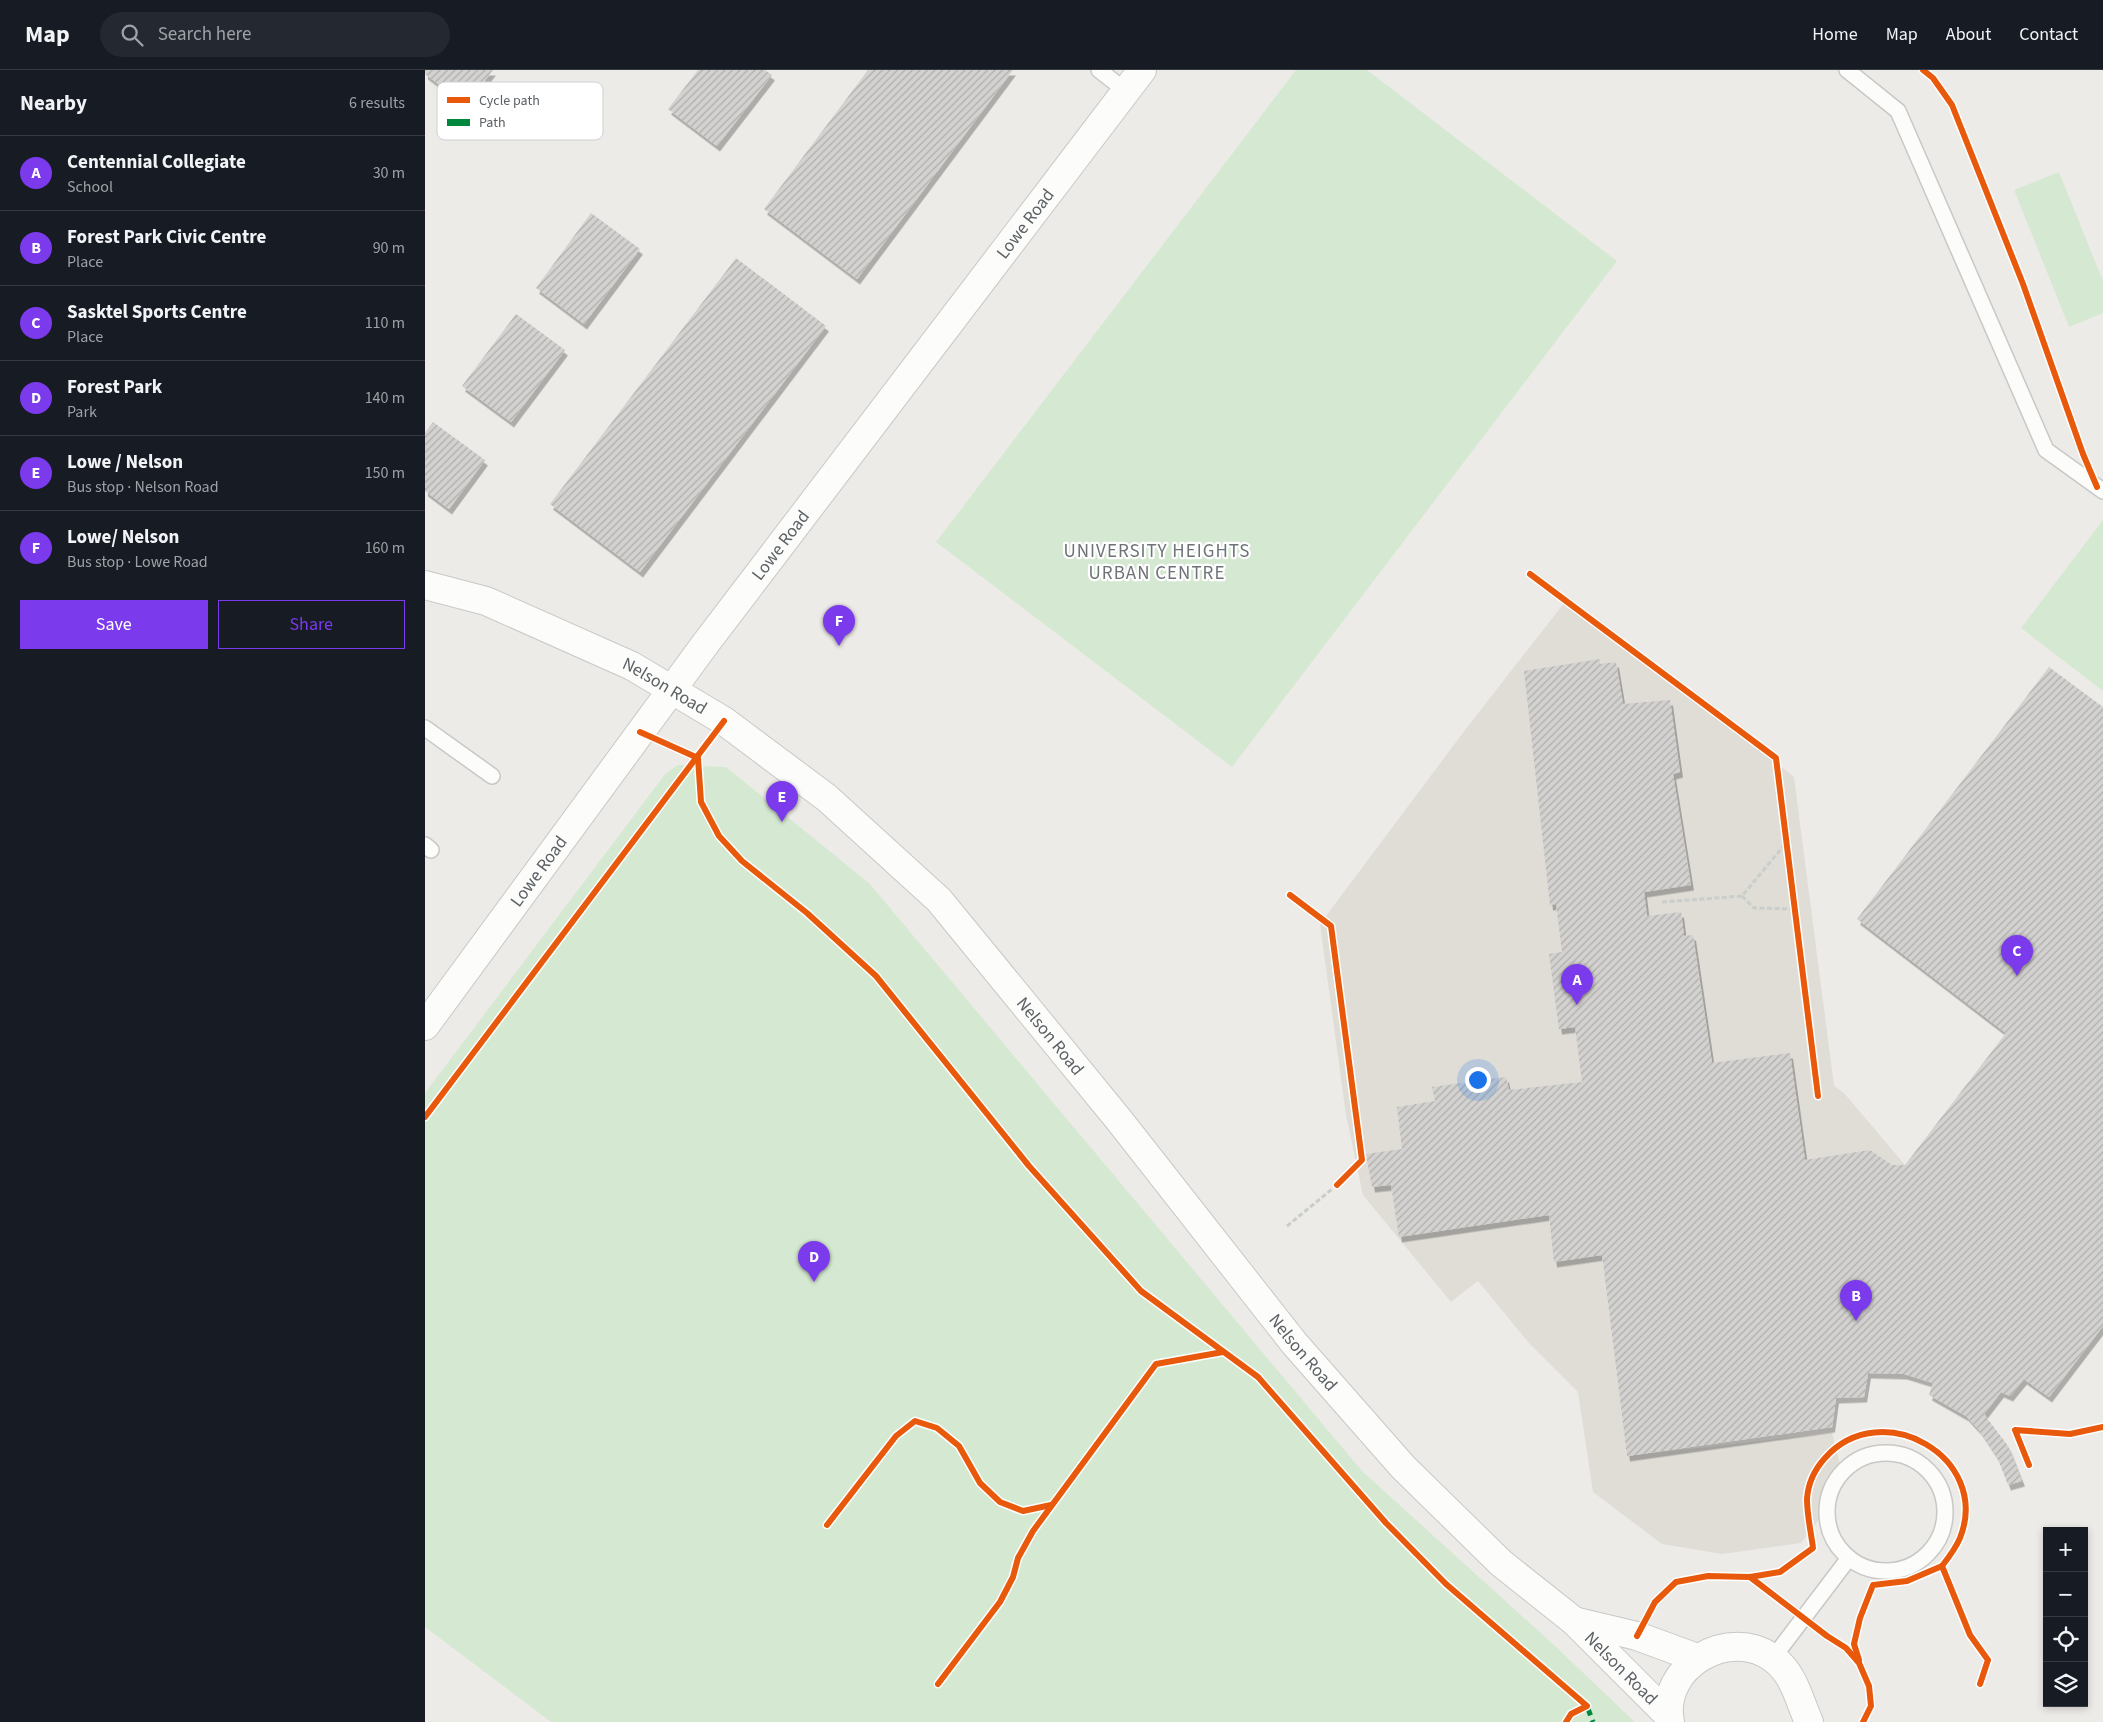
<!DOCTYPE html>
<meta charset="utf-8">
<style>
:root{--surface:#171b24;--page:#242831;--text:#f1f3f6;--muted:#9ea1a6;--line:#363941;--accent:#7c3aed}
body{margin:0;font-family:"Source Sans 3",sans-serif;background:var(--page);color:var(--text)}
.controls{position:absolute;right:15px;bottom:15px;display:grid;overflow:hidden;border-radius:0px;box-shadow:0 2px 8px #0003}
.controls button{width:45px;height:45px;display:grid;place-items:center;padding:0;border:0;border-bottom:1px solid var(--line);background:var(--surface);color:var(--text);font:25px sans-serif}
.you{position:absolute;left:1052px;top:1009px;width:18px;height:18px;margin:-12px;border:4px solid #fff;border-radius:50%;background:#1a73e8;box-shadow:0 0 0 8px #1a73e833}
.badge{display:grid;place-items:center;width:32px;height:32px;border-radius:50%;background:var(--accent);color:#fff;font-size:16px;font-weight:700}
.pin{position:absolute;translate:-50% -41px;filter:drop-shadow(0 1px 2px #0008)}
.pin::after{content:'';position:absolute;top:26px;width:18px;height:15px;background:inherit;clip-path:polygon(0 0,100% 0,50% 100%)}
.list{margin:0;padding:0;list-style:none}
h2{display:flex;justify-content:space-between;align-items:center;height:65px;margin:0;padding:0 20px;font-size:21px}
h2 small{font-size:16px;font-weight:400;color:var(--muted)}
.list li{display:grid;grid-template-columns:32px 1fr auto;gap:15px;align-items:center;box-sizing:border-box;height:75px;padding:0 20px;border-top:1px solid var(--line)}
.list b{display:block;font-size:19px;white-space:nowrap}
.list p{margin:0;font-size:16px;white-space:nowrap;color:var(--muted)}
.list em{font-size:16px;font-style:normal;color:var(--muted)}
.actions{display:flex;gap:10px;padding:15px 20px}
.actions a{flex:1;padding:11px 0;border:1px solid var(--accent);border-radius:0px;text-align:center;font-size:18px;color:var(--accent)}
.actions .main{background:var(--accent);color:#fff}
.icon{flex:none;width:28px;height:28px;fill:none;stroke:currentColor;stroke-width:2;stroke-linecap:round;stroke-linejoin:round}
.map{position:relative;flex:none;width:1678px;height:1652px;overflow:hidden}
header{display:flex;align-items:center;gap:30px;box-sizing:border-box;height:70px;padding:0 25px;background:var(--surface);border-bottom:1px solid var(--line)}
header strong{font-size:24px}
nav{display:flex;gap:28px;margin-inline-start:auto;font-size:18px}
.search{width:350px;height:45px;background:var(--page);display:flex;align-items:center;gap:12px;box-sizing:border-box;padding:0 18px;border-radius:28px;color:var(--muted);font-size:19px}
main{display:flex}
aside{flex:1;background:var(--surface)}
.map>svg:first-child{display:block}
.education{fill:#e0ddd7}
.green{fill:#d5e9d2}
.building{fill:url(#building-hatch);filter:url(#shadow)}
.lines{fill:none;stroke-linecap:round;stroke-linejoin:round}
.service-casing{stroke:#c8c8c7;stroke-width:18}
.tertiary-casing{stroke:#c8c8c7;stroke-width:30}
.path{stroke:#c9ceca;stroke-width:3;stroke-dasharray:5 2.5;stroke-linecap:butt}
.service{stroke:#fcfcfb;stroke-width:15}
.tertiary{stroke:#fcfcfb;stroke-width:28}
.quiet{stroke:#00873e;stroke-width:5;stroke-dasharray:10 5;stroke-linecap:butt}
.cycleway-casing{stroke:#fff;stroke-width:9}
.cycleway{stroke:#e8590c;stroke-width:6}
.labels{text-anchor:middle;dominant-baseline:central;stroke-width:4.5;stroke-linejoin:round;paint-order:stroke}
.street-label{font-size:18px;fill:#5c6165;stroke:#fff}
.neighbourhood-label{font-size:19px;letter-spacing:1px;fill:#6d7377;stroke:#fff}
.key{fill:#fff;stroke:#ced0d1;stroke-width:1}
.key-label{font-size:14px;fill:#5c6165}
</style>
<header>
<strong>Map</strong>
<div class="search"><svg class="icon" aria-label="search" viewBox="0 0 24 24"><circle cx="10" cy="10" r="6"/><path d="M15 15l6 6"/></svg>Search here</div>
<nav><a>Home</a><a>Map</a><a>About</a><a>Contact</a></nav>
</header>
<main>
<aside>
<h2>Nearby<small>6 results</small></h2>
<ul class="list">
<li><span class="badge">A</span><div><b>Centennial Collegiate</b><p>School</p></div><em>30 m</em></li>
<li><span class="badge">B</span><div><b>Forest Park Civic Centre</b><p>Place</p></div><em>90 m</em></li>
<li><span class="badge">C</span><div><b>Sasktel Sports Centre</b><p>Place</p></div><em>110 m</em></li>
<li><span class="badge">D</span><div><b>Forest Park</b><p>Park</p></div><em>140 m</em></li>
<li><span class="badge">E</span><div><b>Lowe / Nelson</b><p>Bus stop · Nelson Road</p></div><em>150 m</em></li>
<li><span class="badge">F</span><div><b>Lowe/ Nelson</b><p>Bus stop · Lowe Road</p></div><em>160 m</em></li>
</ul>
<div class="actions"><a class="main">Save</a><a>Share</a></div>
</aside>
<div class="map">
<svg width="1678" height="1652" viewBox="0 0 1678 1652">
<defs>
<pattern id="building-hatch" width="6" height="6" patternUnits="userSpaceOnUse" patternTransform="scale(1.25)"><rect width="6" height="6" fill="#d3d2d0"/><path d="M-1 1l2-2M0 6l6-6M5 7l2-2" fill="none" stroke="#aeaeac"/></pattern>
<filter id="shadow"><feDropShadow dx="3" dy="5.5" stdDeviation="0" flood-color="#0004"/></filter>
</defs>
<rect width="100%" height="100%" fill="#edebe7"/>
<polygon class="education" points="1143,528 1369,707 1409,1016 1419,1023 1480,1095 1467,1095 1445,1080 1281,1170 1177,1186 1202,1386 1407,1363 1417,1402 1401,1440 1376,1473 1297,1484 1237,1474 1168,1422 1153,1322 1103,1272 1053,1211 1026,1232 938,1125 921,1045 895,854 1040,660"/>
<g class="green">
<polygon points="871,0 942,0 1192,191 807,697 511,472"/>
<polygon points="1634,102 1678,211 1678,243 1644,257 1589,120"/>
<polygon points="1678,450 1678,621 1596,558"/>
<polygon points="253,695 301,697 444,813 937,1401 1129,1575 1210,1652 126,1652 0,1557 0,1023 241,703"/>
</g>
<g class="building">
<polygon points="0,0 68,0 41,35 0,4"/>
<polygon points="273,0 340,0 347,5 292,76 243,39"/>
<polygon points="443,0 588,0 432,209 339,139"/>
<polygon points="166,143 215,179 159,254 111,218"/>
<polygon points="311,188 401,256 215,502 125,434"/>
<polygon points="91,244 140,280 86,352 37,316"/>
<polygon points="8,352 60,390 24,439 0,421 0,363"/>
<polygon points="1175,589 1175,594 1191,592 1198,634 1245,630 1255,702 1248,704 1266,815 1219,822 1222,846 1256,842 1259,866 1268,865 1287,993 1365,983 1380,1090 1445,1080 1467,1095 1480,1095 1581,963 1432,849 1624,597 1678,637 1678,1256 1624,1327 1599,1309 1585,1326 1576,1322 1559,1344 1583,1376 1597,1411 1583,1415 1573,1389 1554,1360 1541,1346 1504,1325 1508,1313 1479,1304 1443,1303 1439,1327 1411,1328 1407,1357 1202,1386 1177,1185 1129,1192 1124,1145 974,1167 966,1115 947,1117 941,1084 977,1079 972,1037 1010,1031 1007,1017 1081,1007 1084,1020 1157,1012 1150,957 1134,959 1124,884 1137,882 1131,834 1125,835 1099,601"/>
</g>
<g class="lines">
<g class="service-casing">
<g id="service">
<polyline points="674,0 701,21"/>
<polyline points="1422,0 1473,41 1621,380 1678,421"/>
<polyline points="0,658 67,706"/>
<polyline points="0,775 6,780"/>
<circle cx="1461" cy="1442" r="59"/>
<polyline points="1348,1588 1424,1488"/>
</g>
</g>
<g class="tertiary-casing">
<g id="tertiary">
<path id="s1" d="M0 515 61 531 207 596 299 651 402 728 514 830 694 1050 869 1273 978 1397 1076 1493 1149 1551 1243 1645"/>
<path id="s2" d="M0 956 281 573 717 0"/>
<polyline points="1149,1551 1212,1566 1272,1588"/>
<path d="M1245 1652C1234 1597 1304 1555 1349 1589 1369 1604 1374 1630 1384 1652"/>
</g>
</g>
<g class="path">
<polyline points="1317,826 1329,838 1370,839"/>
<polyline points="1237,832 1317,826 1361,773"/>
<polyline points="862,1156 912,1115"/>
</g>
<use href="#service" class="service"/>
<use href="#tertiary" class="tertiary"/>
<polyline class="quiet" points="1162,1636 1168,1652"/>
<g class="cycleway-casing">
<g id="cycleway">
<polyline points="1498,0 1508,8 1527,35 1598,214 1658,384 1672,417"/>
<polyline points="1105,504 1351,688 1393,1026"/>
<polyline points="215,662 273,688 276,732 294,766 317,791 382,843 451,906 604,1096 716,1221 833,1307 961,1453 1021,1514 1162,1636 1146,1644 1141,1652"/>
<polyline points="865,825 906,856 937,1090 912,1115"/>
<polyline points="0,1047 299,651"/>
<polyline points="1604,1395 1590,1360 1645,1364 1678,1357"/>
<polyline points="402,1455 471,1366 490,1351 512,1358 534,1376 555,1413 575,1432 598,1441 626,1435"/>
<polyline points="1325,1507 1402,1566 1421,1578 1434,1593 1444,1616 1446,1636 1438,1652"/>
<path d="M1212 1566 1230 1532 1251 1512 1283 1506 1325 1507 1355 1502 1388 1478C1386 1462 1382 1445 1382 1429 1383 1414 1390 1399 1400 1388 1456 1325 1567 1387 1535 1468 1531 1478 1524 1487 1517 1496L1545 1565 1563 1590 1555 1614"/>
<polyline points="1434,1590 1429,1574 1435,1548 1448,1515 1482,1511 1517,1496"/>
<polyline points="513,1614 575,1532 588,1507 593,1488 608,1461 731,1294 798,1282"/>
</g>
</g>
<use href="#cycleway" class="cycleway"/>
</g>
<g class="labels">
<g class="street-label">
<text stroke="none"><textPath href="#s2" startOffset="1002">Lowe Road</textPath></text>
<text stroke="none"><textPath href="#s2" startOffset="598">Lowe Road</textPath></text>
<text stroke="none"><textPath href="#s1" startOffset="261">Nelson Road</textPath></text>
<text stroke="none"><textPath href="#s2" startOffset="192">Lowe Road</textPath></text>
<text stroke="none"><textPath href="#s1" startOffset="786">Nelson Road</textPath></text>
<text stroke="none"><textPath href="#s1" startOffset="1191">Nelson Road</textPath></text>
<text stroke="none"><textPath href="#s1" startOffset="1640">Nelson Road</textPath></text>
</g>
<g class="neighbourhood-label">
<text x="732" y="481">UNIVERSITY HEIGHTS<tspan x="732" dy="22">URBAN CENTRE</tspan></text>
</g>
</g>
<rect x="12" y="12" width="166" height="58" rx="8" class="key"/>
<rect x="22" y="27" width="23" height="6" fill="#e8590c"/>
<rect x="22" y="49" width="23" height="7" fill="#00873e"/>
<g class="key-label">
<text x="54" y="35">Cycle path</text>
<text x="54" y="57">Path</text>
</g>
</svg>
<div class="controls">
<button>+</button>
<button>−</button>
<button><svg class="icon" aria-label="locate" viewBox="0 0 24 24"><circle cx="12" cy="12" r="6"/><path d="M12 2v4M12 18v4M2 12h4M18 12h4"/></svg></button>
<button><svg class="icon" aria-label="layers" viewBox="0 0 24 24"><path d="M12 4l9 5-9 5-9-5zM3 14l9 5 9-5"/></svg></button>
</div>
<div class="you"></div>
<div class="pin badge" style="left:1152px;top:935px">A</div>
<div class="pin badge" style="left:1431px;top:1251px">B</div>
<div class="pin badge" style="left:1592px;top:906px">C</div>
<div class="pin badge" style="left:389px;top:1212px">D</div>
<div class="pin badge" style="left:357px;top:752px">E</div>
<div class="pin badge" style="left:414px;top:576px">F</div>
</div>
</main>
